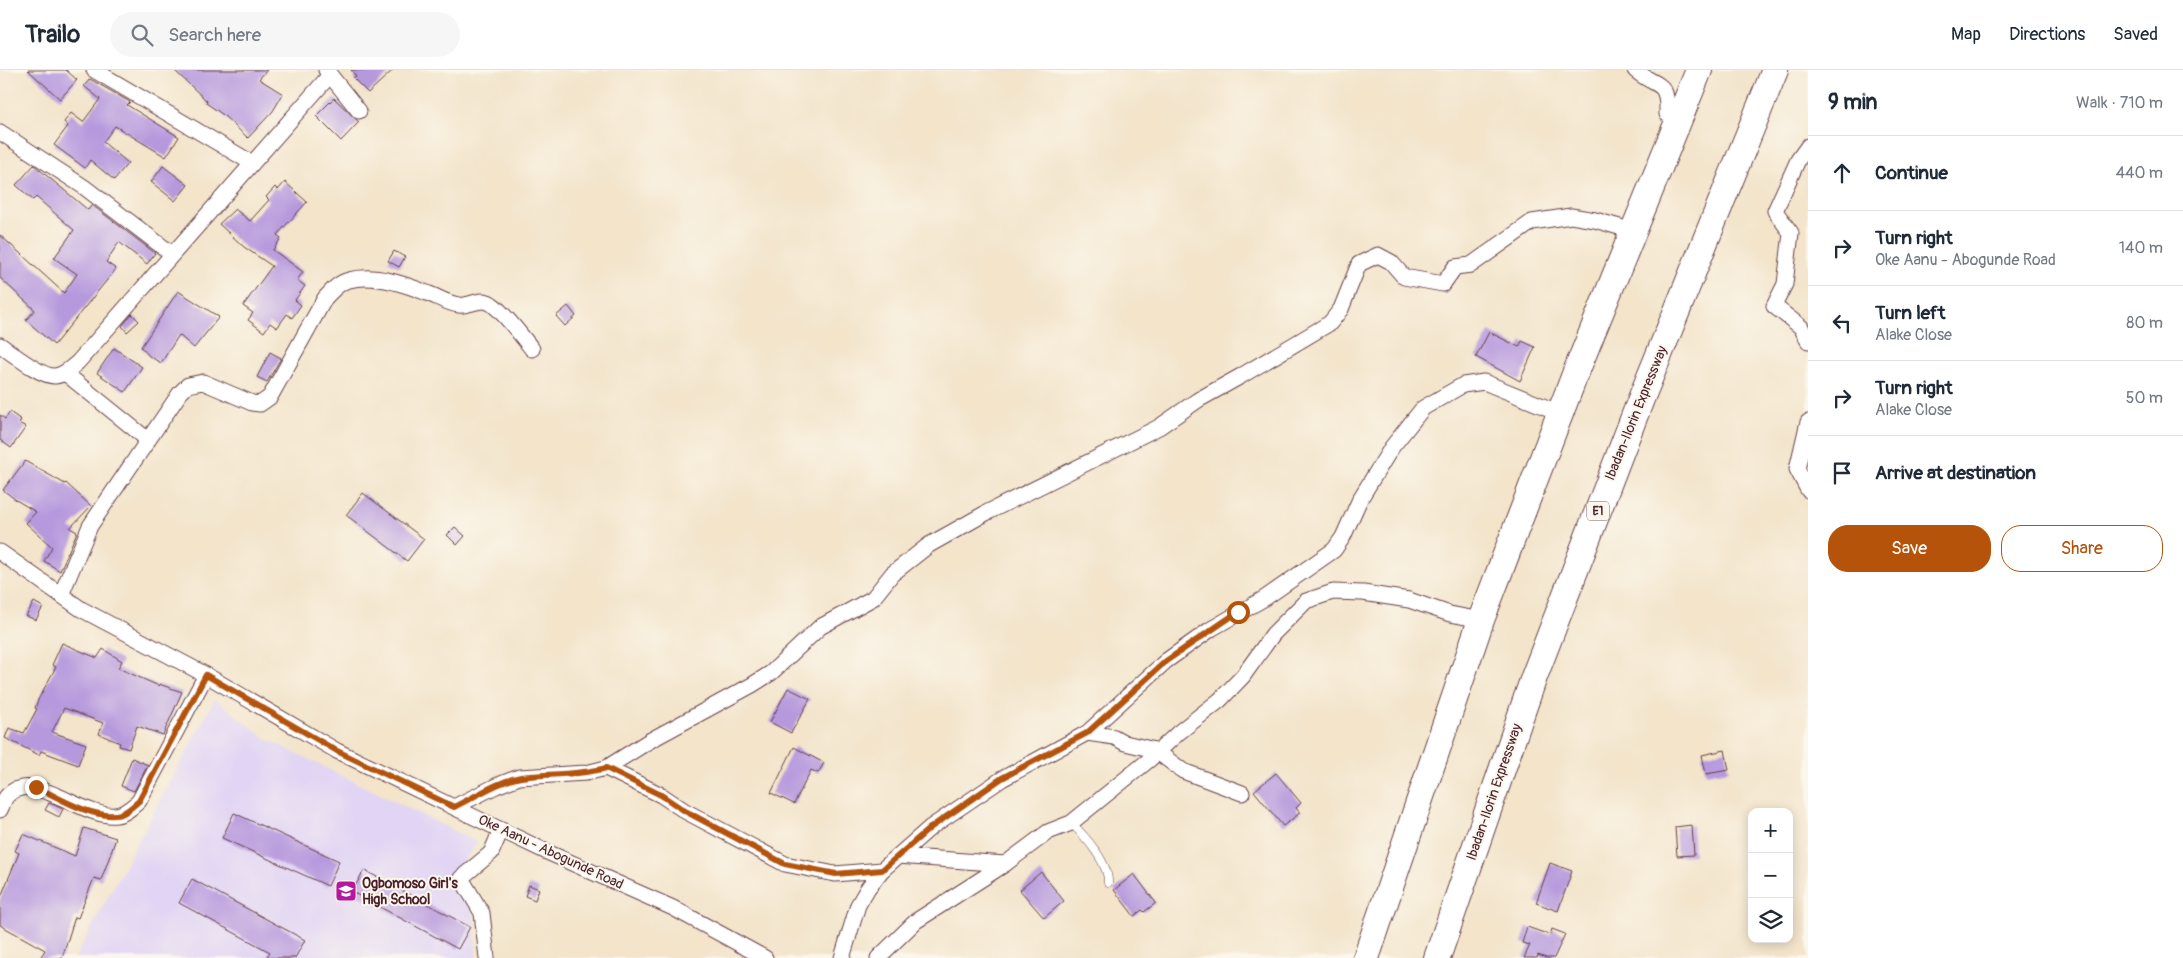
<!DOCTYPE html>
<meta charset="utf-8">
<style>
:root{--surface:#fff;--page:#f6f6f7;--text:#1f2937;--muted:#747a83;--line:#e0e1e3;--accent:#b45309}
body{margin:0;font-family:Pangolin,sans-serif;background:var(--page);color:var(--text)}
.controls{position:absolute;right:15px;bottom:15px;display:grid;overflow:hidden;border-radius:10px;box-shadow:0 2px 12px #0003}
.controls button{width:45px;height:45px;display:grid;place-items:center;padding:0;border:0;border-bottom:1px solid var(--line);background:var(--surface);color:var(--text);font:25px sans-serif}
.stop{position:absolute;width:15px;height:15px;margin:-11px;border:4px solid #b45309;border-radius:50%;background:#fff}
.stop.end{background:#b45309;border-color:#fff;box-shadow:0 1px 5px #0008}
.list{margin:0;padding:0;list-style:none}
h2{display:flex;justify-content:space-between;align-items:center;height:65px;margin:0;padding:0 20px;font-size:21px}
h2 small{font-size:16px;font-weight:400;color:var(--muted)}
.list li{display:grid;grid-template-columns:32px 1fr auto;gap:15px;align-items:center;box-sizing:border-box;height:75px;padding:0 20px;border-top:1px solid var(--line)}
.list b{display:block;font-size:19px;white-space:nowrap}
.list p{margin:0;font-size:16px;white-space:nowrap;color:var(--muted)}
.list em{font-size:16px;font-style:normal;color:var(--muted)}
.actions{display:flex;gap:10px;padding:15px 20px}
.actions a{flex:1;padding:11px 0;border:1px solid var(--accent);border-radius:20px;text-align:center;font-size:18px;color:var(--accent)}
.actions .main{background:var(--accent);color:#fff}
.icon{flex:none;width:28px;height:28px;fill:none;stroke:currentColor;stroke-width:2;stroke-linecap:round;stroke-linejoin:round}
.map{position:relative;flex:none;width:1808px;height:888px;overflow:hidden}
header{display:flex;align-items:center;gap:30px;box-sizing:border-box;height:70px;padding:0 25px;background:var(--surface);border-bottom:1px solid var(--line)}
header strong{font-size:24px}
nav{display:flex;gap:28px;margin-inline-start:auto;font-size:18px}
.search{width:350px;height:45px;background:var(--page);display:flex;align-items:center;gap:12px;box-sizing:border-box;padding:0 18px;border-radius:28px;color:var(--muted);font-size:19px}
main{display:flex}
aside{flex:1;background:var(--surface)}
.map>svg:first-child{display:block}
.built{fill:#e1d4f4}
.building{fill:#b698dd}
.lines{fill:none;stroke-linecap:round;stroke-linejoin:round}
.service-casing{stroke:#633d43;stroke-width:9}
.minor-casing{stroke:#633d43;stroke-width:17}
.motorway-casing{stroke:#633d43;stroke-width:28}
.service{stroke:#fff;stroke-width:8}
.minor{stroke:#fff;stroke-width:15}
.motorway{stroke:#fff;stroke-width:26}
.route{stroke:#b45309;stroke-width:6}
.labels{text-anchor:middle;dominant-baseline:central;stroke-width:4;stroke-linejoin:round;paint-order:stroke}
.shield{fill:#fbf7ec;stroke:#7f6065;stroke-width:1}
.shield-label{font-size:12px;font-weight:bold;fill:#4a1f2b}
.street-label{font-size:14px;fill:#4a1f2b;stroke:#fbf7ec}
.poi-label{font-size:14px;font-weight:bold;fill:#4a1f2b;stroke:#fbf7ec;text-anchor:start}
</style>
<header>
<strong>Trailo</strong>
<div class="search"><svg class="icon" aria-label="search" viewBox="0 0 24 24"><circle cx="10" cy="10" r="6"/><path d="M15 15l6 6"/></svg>Search here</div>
<nav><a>Map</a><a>Directions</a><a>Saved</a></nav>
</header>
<main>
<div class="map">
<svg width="1808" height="888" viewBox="0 0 1808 888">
<rect width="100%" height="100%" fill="#fbf7ec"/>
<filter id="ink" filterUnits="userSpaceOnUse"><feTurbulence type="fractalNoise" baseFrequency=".02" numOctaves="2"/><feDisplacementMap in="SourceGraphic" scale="10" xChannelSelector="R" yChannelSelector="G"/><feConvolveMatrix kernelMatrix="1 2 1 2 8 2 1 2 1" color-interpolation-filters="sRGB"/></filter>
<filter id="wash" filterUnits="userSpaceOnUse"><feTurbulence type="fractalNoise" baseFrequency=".0096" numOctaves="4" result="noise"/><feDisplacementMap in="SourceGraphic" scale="20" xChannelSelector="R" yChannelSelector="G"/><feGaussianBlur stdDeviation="1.12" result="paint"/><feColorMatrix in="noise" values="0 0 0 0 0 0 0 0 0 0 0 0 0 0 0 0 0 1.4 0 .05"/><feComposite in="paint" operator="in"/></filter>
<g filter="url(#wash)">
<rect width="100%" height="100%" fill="#f3e4ca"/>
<polygon class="built" points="215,629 265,668 477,772 454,806 474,846 476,888 75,888"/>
<g id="blocks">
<g class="building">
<polygon points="28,0 66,0 77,10 60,29"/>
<polygon points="174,0 267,0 259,9 283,24 273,41 248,68 222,44 206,33 207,31"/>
<polygon points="351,0 393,0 368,23 353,8 356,6"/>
<polygon points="90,9 130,32 127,35 179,67 166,87 115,56 103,72 128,93 114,110 90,90 85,98 54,75 68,56 64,52 71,43 83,52 100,29 84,16"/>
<polygon points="334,28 359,52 341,71 316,46"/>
<polygon points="34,95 88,140 92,135 155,183 147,194 119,172 106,192 116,199 54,275 26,250 35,240 0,208 0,165 64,223 77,204 54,188 74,160 36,127 33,130 16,115"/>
<polygon points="163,96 188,115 175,131 151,112"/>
<polygon points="285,112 307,132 277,165 281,168 273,180 303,202 297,210 305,216 295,230 301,235 292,248 287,244 277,258 270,253 264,262 248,250 253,243 243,236 272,196 244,177 219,154 235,139 250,151 269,130 266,127 275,117 278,120"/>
<polygon points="394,181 405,187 399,197 388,191"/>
<polygon points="178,221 219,247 194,278 179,265 161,293 149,286 141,277"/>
<polygon points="568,236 576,246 565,256 556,246"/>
<polygon points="132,244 139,251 127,262 122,256"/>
<polygon points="1489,262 1519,277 1522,271 1535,277 1520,311 1476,287"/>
<polygon points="114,278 142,297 125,322 97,303"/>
<polygon points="270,282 281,288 267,312 257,307"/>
<polygon points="10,342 21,350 19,353 26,357 11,378 0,370 0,345 5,349"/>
<polygon points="25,391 65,414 66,413 91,436 70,458 77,462 60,501 44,491 52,477 26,453 36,442 16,430 3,420"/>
<polygon points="363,423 424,469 407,491 346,445"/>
<polygon points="455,457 465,466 457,475 447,465"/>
<polygon points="34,532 43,537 36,550 26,546"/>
<polygon points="62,573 97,588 103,579 122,591 118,598 159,616 159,614 182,622 163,665 137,656 129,679 119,676 120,673 99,664 103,653 64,638 52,662 86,674 78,695 41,681 39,685 5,668 9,658 24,663 37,639 35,638 39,628 56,597 52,595"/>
<polygon points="788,618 810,629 791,663 770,652"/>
<polygon points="794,677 824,693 818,703 811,700 794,734 771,723"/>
<polygon points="1725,680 1729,700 1706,704 1702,685"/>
<polygon points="132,688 148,695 134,721 121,716"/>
<polygon points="1276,703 1301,733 1296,738 1300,743 1283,756 1254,721"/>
<polygon points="49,733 63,739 59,747 45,740"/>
<polygon points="234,743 339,791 328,816 222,768"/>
<polygon points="1692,755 1694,785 1677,786 1675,757"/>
<polygon points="84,758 116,768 112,780 101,810 94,808 78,848 75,847 62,888 40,888 45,880 0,855 0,829 19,783 15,781 23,764 75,786"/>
<polygon points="1550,793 1572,801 1558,841 1536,833"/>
<polygon points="364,800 470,857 458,879 352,822"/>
<polygon points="1041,802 1064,831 1044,848 1020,820"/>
<polygon points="1134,804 1156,833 1144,842 1142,840 1134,846 1114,820"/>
<polygon points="192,809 305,870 295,888 266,888 270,882 179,833"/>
<polygon points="529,815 539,819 535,830 525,826"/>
<polygon points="1527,857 1550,865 1552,859 1565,864 1554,888 1546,888 1538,885 1537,888 1524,888 1530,875 1522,873"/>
</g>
</g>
</g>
<g filter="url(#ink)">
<use href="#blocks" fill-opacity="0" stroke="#633d43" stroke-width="1"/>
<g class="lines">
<g class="service-casing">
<path id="service" d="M1071 753C1085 766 1109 793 1108 813"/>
</g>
<g class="minor-casing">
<g id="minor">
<polyline points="94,0 252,93"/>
<polyline points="326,0 359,41"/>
<path d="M1635 0C1657 19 1668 8 1667 44L1679 50"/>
<polyline points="0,62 84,117 172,184"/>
<polyline points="1808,76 1798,90 1775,141 1791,163 1785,214 1774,236 1801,257 1808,271"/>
<path d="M0 275C12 283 41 307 55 306 64 305 71 298 78 292L330 5"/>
<polyline points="65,303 148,370"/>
<polyline points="1808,352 1797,399 1808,420"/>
<polyline points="0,482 81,539 206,605 337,681 547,782 673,838 765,888"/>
<path d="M61 525 90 456 180 323 188 315 203 312 252 333 260 334 270 327 325 228C332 221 339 212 349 210 374 203 405 214 427 223 438 227 446 233 459 235 468 237 479 228 488 232 499 236 524 269 532 279"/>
<polyline points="1087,663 1114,667 1125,673 1155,680 1183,701 1242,723"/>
<polyline points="606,698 661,725 685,741 785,794 835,804 882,800"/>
<polyline points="454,737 496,716 519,707 586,703 606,698 649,671 752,615 771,603 820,557 873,528 892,504 929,475 986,443 1159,357 1198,330 1241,306 1330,253 1341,239 1359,194 1378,185 1391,192 1404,207 1443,214 1455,197 1471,195 1532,152 1571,146 1595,150 1633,161"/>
<path d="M0 740C2 736 4 729 7 726 33 698 83 749 116 745 125 744 132 737 139 731L206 605"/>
<polyline points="898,786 1005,794"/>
<polyline points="487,888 482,843 461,808 491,783 501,760"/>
<polyline points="842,888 858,835 868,818 882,800 931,757 1002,709 1087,663 1166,591 1211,559 1265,528 1334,480 1343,467 1360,429 1392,377 1423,338 1463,315 1484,312 1560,343"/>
<polyline points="878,888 916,851 1005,794 1048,762 1071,753 1149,690 1178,663 1220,630 1243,606 1273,564 1306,531 1333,522 1363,523 1409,530 1450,544 1481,550"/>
</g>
</g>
<g class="motorway-casing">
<g id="motorway">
<polyline points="1366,888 1481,550 1574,307 1699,0"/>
<polyline points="1437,888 1534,607 1641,329 1775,0"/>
</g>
</g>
<use href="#service" class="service"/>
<use href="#minor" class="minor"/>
<use href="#motorway" class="motorway"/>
</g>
</g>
<g class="lines" filter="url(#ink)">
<path class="route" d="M36 717C60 728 89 747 115 745 124 745 132 737 139 731L206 605 337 681 454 737C475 727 498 711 521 707 550 703 577 706 606 698L661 725 685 741 785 794 836 804 882 800 930 758 1002 708 1087 663 1166 591 1238 542"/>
</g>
<defs>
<g id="school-square" transform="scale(1.125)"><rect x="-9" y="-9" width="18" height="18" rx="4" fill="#b5179e" stroke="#fbf7ec"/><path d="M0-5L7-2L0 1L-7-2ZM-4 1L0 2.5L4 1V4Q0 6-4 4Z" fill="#fff"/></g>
</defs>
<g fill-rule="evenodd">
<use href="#school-square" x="346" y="821"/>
</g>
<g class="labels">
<rect class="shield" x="1587" y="431.5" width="22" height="19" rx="4"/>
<g class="shield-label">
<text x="1598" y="441">E1</text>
</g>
<g class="street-label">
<text transform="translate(1636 343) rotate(-68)">Ibadan-Ilorin Expressway</text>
<text transform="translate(1494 722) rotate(-71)">Ibadan-Ilorin Expressway</text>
<text transform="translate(551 782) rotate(25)">Oke Aanu - Abogunde Road</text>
</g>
<g class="poi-label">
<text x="362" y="813">Ogbomoso Girl's<tspan x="362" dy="16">High School</tspan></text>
</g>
</g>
</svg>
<div class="controls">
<button>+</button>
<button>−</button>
<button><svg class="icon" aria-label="layers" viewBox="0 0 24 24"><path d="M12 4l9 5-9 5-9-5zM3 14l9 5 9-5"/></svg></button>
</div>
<div class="stop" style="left:1238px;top:542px"></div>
<div class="stop end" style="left:36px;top:717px"></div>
</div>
<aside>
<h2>9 min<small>Walk · 710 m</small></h2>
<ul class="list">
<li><svg class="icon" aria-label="ahead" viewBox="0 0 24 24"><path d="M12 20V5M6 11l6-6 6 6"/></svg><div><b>Continue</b></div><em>440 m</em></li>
<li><svg class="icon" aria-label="right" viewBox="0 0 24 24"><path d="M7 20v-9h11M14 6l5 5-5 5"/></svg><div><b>Turn right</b><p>Oke Aanu - Abogunde Road</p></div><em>140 m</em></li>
<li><svg class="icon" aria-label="left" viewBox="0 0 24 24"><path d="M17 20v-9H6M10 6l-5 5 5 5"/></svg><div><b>Turn left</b><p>Alake Close</p></div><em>80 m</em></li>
<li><svg class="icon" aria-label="right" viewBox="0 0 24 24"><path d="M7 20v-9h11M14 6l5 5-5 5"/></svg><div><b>Turn right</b><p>Alake Close</p></div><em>50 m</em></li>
<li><svg class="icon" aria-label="arrive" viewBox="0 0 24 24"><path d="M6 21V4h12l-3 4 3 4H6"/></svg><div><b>Arrive at destination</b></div></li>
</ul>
<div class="actions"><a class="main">Save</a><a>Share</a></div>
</aside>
</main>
